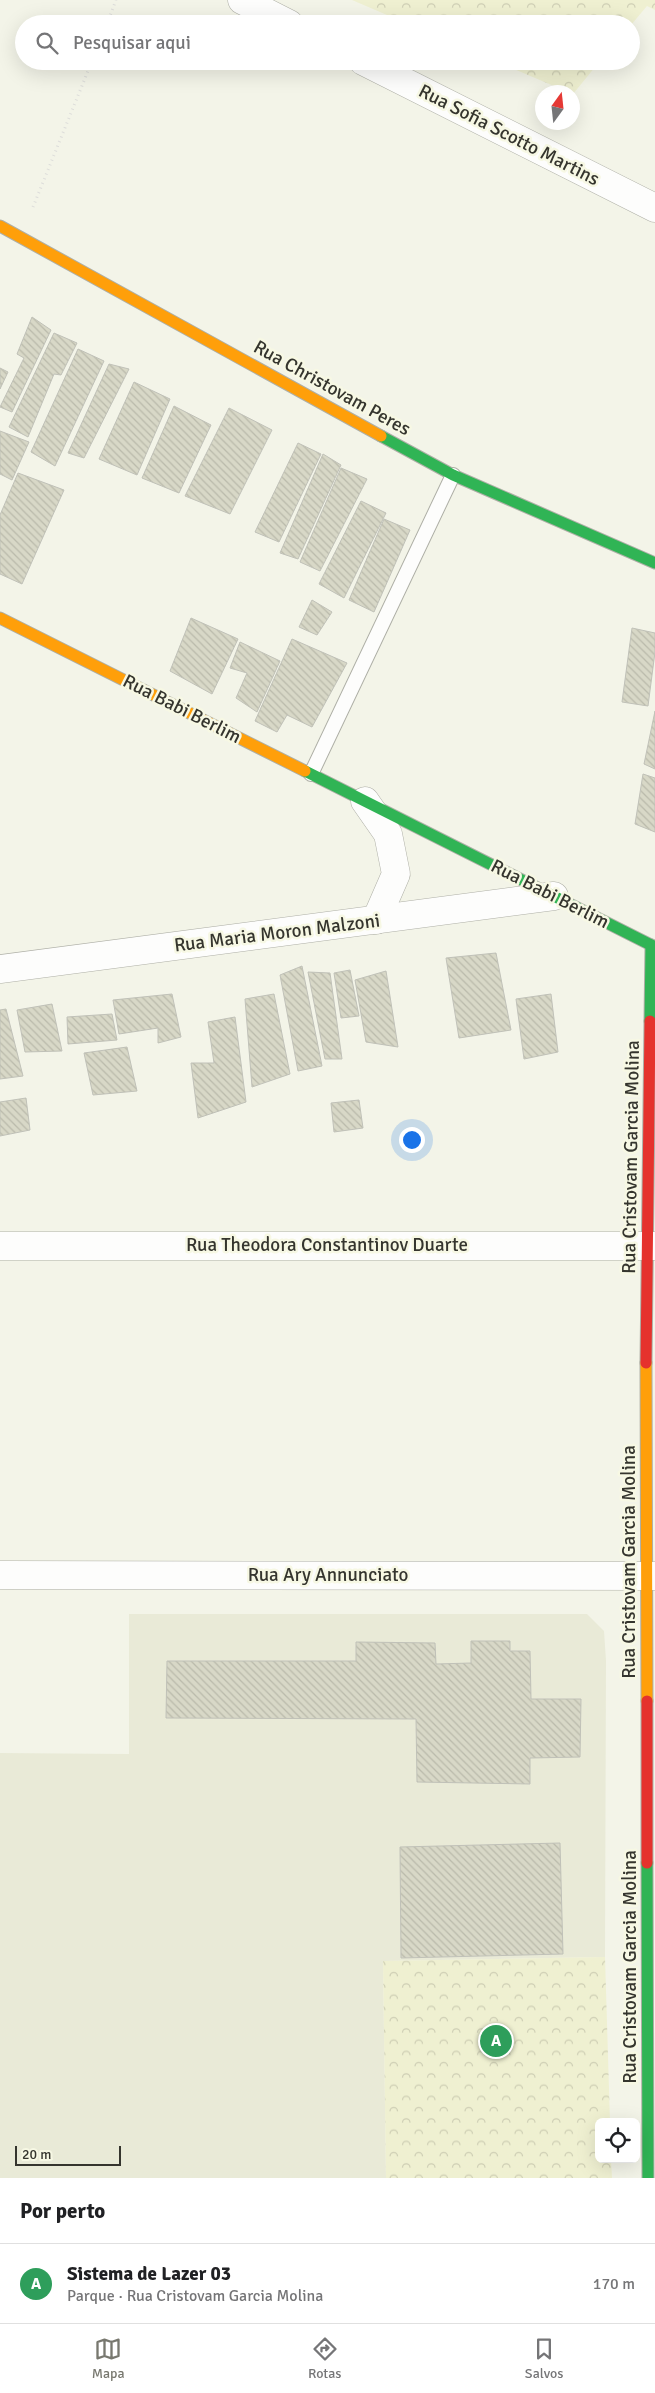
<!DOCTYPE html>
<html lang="pt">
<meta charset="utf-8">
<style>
:root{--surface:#fff;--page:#f2f2f2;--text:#202124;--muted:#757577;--line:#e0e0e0;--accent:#78786f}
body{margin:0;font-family:Signika,sans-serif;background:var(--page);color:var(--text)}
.controls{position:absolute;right:15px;bottom:15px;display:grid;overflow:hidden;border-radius:8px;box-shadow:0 5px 20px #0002}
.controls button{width:45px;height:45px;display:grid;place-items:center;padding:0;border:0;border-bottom:1px solid var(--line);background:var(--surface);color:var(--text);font:25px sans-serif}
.compass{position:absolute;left:535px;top:85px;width:45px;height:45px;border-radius:50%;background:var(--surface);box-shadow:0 5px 20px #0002;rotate:15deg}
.scale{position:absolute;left:15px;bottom:12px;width:106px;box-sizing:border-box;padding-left:5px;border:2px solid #35352e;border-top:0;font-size:14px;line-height:18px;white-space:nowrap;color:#35352e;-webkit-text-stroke:4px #f7f8e4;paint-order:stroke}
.you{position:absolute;left:411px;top:1139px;width:18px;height:18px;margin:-12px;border:4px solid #fff;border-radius:50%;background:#1a73e8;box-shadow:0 0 0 8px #1a73e833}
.badge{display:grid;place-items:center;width:32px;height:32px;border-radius:50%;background:var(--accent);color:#fff;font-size:16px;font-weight:700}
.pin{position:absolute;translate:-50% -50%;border:2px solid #fff;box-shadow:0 1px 5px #0006}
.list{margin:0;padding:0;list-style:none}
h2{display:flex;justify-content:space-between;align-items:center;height:65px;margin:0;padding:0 20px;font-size:21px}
h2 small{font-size:16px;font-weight:400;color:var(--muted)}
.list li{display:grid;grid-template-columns:32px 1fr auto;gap:15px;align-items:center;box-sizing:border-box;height:80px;padding:0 20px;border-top:1px solid var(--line)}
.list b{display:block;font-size:19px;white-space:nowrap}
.list p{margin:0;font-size:16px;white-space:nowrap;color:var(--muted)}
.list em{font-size:16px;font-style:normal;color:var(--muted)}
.icon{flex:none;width:28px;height:28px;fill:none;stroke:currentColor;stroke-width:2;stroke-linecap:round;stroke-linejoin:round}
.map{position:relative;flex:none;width:655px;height:2178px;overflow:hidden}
.search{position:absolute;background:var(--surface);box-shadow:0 5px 20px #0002;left:15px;right:15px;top:15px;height:55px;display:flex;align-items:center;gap:12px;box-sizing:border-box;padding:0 18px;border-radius:28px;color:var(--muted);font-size:19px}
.sheet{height:145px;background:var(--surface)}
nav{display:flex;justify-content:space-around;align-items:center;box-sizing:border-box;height:70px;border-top:1px solid var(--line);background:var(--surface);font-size:14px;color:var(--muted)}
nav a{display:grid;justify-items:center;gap:2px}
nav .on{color:var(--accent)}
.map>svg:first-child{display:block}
.built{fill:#e9ead7}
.park{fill:url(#park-crowns)}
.building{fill:url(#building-back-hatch);stroke:#c0c1b8}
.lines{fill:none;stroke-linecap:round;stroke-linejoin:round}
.lane-casing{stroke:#aeafa6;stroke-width:16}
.street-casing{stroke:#aeafa6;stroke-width:29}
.fast-casing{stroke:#aeafa6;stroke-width:13}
.slow-casing{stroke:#aeafa6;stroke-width:13}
.jam-casing{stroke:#aeafa6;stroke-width:13}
.path{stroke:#ddddda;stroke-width:3;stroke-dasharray:1 4;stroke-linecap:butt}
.lane{stroke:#fdfdfc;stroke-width:14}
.street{stroke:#fdfdfc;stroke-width:28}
.fast{stroke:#30b455;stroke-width:11}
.slow{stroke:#ff9f0a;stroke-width:11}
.jam{stroke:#e5322d;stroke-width:11}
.labels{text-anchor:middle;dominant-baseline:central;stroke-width:5;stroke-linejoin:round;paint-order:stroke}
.street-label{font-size:19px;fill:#35352e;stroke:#f7f8e4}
</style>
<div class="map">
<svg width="655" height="2178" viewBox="0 0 655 2178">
<defs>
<pattern id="park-crowns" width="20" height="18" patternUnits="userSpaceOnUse" patternTransform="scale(1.25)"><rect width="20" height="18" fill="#eff0d1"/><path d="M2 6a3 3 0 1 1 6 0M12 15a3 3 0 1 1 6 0" fill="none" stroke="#ceceb4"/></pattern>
<pattern id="building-back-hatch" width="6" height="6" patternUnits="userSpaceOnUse" patternTransform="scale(1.25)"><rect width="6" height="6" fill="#d8d8c7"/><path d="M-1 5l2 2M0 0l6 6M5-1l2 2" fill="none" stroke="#babaab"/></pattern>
</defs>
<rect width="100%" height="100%" fill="#f3f4e8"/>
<polygon class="built" points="129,1614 587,1614 604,1631 606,1661 605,1957 383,1961 386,2178 0,2178 0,1753 129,1754"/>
<g class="park">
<polygon points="352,0 655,0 655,10 647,6 631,25 408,24"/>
<polygon points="495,61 600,61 573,94 572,92 568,92"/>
<polygon points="605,1957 610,2122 599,2122 599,2159 611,2159 612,2178 386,2178 383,1961"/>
</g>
<g class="building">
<polygon points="32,317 51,330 12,412 0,407 24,358 17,354"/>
<polygon points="54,333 77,343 61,375 54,374 28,437 9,427"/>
<polygon points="78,349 104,361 55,466 31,452"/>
<polygon points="109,364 129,369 84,458 68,453"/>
<polygon points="0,368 8,372 0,389"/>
<polygon points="134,382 170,399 137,475 99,459"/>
<polygon points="174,406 211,425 179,493 142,478"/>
<polygon points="229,408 272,430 230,514 185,496"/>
<polygon points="0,431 29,442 12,480 0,474"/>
<polygon points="298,443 321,454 279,542 255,532"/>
<polygon points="323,454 341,465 298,559 280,553"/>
<polygon points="341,468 367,479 320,571 300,562"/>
<polygon points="18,473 64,490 22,584 0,574 0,515"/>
<polygon points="361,501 386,513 344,598 319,584"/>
<polygon points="384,519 410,530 374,612 349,600"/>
<polygon points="312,600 332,612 317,635 299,627"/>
<polygon points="191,618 238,639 212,694 170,671"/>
<polygon points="632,628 655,633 655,652 648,706 622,702"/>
<polygon points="292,639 347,663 312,727 287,715 277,732 255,721"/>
<polygon points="240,642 280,661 257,712 236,698 247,673 230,668"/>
<polygon points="655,711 655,769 644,764"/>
<polygon points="643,774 655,778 655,832 635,824"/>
<polygon points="496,953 511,1030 459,1038 446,958"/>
<polygon points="302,966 322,1066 298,1071 280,975"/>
<polygon points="350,970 359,1016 341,1018 334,973"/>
<polygon points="386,971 398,1047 366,1042 355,980"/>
<polygon points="308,972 330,973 342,1059 325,1059"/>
<polygon points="172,994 181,1037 158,1043 158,1028 119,1034 113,1000"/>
<polygon points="274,994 290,1074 252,1087 245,999"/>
<polygon points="551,994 558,1052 524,1059 516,999"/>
<polygon points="52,1004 62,1051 25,1052 17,1010"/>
<polygon points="6,1009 23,1076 0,1079 0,1010"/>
<polygon points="112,1014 117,1040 68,1044 67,1017"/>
<polygon points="235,1017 246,1102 198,1118 191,1063 214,1063 208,1022"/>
<polygon points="127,1047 137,1091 93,1095 84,1053"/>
<polygon points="26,1098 30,1130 0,1136 0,1102"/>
<polygon points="359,1100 363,1128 334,1132 331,1103"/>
<polygon points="471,1641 510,1641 510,1651 530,1651 531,1699 581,1699 580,1757 530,1758 530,1784 417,1782 416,1719 166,1718 167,1661 356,1661 356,1642 435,1643 436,1664 471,1663"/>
<polygon points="560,1843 563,1954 401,1958 400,1847"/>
</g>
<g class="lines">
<g class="lane-casing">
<polyline id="lane" points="311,774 453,475"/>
</g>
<g class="street-casing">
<g id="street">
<polyline points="242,0 289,24"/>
<polyline points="363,61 655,208"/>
<polyline points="365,801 388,834 396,874 376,920"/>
<polyline points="0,969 554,896"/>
<polyline points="0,1246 655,1246"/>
<polyline points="0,1575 655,1576"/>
</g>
</g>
<g class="fast-casing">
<g id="fast">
<polyline points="381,436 453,475 655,563"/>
<polyline points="305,771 655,947"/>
<polyline points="650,1021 651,945"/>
<polyline points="647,1863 648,2178"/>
</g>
</g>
<g class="slow-casing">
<g id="slow">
<polyline points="0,226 381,436"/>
<polyline points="0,618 305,771"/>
<polyline points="646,1363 647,1701"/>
</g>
</g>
<g class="jam-casing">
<g id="jam">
<polyline points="646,1363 650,1021"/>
<polyline points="647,1701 647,1863"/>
</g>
</g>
<g class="path">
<polyline points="107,24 116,0"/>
<polyline points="33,207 92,61"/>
</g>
<use href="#lane" class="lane"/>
<use href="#street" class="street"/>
<use href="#fast" class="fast"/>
<use href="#slow" class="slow"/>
<use href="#jam" class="jam"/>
</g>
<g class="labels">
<g class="street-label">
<text transform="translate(509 135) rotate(27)">Rua Sofia Scotto Martins</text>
<text transform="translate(332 388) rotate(29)">Rua Christovam Peres</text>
<text transform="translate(182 709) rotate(27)">Rua Babi Berlim</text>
<text transform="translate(550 894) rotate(27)">Rua Babi Berlim</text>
<text transform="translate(277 933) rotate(-7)">Rua Maria Moron Malzoni</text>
<text transform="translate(631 1157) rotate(-89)">Rua Cristovam Garcia Molina</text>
<text x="327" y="1245">Rua Theodora Constantinov Duarte</text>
<text transform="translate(629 1562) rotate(-90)">Rua Cristovam Garcia Molina</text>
<text x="328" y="1575">Rua Ary Annunciato</text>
<text transform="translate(630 1967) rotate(-90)">Rua Cristovam Garcia Molina</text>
</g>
</g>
</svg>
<div class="controls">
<button><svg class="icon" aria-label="locate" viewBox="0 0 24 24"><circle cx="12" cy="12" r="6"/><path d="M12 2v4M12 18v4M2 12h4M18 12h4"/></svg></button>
</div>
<svg class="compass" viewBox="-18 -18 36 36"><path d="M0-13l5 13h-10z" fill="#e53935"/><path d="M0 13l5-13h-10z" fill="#757577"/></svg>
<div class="scale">20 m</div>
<div class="you"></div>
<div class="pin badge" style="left:496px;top:2041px;background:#2e9e5b">A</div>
<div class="search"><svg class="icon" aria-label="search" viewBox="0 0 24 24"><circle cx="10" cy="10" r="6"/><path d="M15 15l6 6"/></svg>Pesquisar aqui</div>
</div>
<section class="sheet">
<h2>Por perto<small></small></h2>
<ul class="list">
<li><span class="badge" style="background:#2e9e5b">A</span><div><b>Sistema de Lazer 03</b><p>Parque · Rua Cristovam Garcia Molina</p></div><em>170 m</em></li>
</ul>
</section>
<nav>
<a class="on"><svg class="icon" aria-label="map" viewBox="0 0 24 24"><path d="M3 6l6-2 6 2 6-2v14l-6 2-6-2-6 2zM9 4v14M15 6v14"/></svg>Mapa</a>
<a><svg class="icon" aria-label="directions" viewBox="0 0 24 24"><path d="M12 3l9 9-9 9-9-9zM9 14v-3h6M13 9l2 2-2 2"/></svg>Rotas</a>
<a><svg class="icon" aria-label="saved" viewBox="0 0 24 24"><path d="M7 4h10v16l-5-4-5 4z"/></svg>Salvos</a>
</nav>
